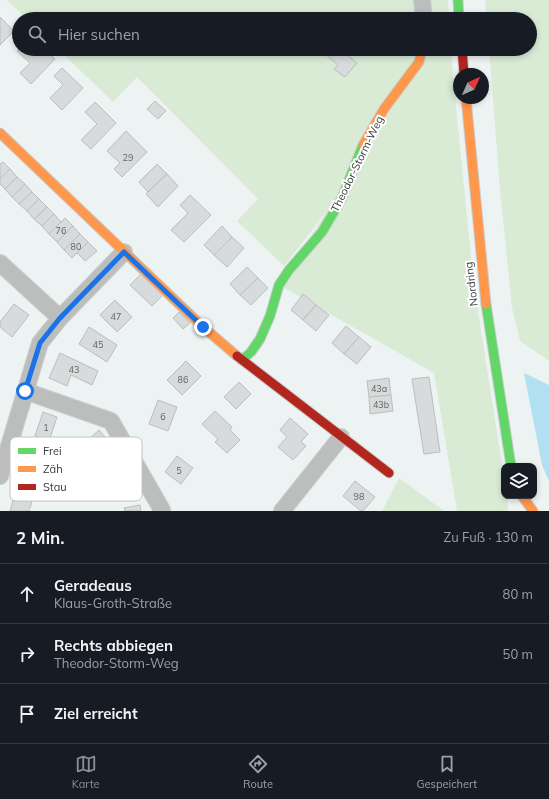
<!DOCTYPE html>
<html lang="de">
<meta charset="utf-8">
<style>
:root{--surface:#171b24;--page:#20242c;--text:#f1f3f6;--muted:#9ea1a6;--line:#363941;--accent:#8c9099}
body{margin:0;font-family:Mulish,sans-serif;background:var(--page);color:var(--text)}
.controls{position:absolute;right:12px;bottom:12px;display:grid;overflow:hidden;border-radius:8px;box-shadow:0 2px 6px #0003}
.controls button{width:36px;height:36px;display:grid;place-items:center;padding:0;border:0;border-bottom:1px solid var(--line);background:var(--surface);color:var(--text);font:20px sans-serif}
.compass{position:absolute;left:453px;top:68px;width:36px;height:36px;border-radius:50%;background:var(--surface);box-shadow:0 2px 6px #0003;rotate:45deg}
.stop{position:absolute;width:12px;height:12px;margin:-9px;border:3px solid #1a73e8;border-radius:50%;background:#fff}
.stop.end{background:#1a73e8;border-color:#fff;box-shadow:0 1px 4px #0008}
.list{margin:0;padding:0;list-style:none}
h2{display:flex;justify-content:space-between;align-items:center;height:52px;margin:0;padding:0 16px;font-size:17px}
h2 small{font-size:13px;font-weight:400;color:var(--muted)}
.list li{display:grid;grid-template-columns:26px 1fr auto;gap:12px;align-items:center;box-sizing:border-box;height:60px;padding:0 16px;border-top:1px solid var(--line)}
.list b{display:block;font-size:15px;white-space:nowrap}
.list p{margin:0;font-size:13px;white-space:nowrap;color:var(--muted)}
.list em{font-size:13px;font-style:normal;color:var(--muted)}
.icon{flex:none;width:22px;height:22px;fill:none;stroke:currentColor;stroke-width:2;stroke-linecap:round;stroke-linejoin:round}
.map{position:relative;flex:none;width:549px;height:511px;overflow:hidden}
.search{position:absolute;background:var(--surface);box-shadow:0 2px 6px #0003;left:12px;right:12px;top:12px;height:44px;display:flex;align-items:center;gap:10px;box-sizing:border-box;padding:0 14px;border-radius:22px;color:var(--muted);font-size:15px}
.sheet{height:232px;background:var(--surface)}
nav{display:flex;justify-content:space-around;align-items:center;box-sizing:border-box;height:56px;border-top:1px solid var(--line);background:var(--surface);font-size:11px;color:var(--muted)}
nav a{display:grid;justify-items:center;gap:2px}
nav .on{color:var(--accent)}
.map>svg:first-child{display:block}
.green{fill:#d9ebd5}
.water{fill:#b1e0f2}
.building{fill:#d7dbdb;stroke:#babebe}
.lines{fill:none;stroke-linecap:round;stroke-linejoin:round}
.street-casing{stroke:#c9cdcc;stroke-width:18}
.fast-casing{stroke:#c9cdcc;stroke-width:11}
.slow-casing{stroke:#c9cdcc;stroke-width:11}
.jam-casing{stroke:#c9cdcc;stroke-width:11}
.street{stroke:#bcbebd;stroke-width:16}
.fast{stroke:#63d668;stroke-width:9}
.slow{stroke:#ff974d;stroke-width:9}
.jam{stroke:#b3261e;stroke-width:9}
.route{stroke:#1a73e8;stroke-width:5}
.labels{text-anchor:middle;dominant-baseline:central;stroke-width:4;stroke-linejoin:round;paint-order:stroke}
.number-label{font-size:9px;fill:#5f6362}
.street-label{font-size:11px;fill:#363a39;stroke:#fff}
.key{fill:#fff;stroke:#c3c4c4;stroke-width:1}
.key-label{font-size:11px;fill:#363a39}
</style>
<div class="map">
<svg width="549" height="511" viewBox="0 0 549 511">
<rect width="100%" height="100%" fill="#edf3f2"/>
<g class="green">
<polygon points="7,0 448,0 449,19 27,19"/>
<polygon points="485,0 549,0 549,361 520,341 512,308 500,190 489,49 530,49 530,19 487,19"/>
<polygon points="58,49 451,49 453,77 474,286 504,477 504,496 507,496 508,511 457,511 434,373 279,285 327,211 284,266 237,221 258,199 137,77 113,102"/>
<polygon points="399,478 444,511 382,511"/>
</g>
<polygon class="water" points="524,373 549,385 549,481 542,465"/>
<g class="building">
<polygon points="0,17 14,31 0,45"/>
<polygon points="19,49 44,49 55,59 31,84 20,73 30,63 17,51"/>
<polygon points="329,49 340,49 357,63 345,77 334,69 338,65 325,54"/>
<polygon points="62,68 83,88 62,110 50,98 63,85 54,76"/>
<polygon points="155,101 166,111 158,119 147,109"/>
<polygon points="95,102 116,123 91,149 81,140 97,124 85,112"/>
<polygon points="126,131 147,152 122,177 114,169 120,163 107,151"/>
<polygon points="3,162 10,169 0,179 0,164"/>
<polygon points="157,164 167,174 148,192 139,182"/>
<polygon points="10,169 17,177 5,189 0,184 0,179"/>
<polygon points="167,174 178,186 158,207 146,194"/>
<polygon points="17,177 25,184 12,197 5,189"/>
<polygon points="25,184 32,192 19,204 12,197"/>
<polygon points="32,192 39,199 27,211 19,204"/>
<polygon points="190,195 211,215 184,242 171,230 188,213 180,205"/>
<polygon points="39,199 47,207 34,219 27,211"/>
<polygon points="47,207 54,214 42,226 34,219"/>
<polygon points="54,214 61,222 49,234 42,226"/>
<polygon points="65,218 73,226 57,242 49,234"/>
<polygon points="73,226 80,234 64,250 57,242"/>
<polygon points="222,226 232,237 214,255 204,245"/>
<polygon points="80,234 88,242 72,258 64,250"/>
<polygon points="232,237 244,248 227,267 214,255"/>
<polygon points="88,242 97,251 85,261 77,253"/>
<polygon points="247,267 258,278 240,295 230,284"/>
<polygon points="142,273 163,295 152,306 130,285"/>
<polygon points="258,278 268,288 251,305 240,295"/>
<polygon points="303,294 316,305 303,320 291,310"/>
<polygon points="115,300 132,317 117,332 100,315"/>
<polygon points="14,304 29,315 12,337 0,327 0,322"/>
<polygon points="316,305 329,315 316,331 303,320"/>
<polygon points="179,312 190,323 183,329 173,318"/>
<polygon points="346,326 359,337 344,354 332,343"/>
<polygon points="89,327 117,345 107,362 79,344"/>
<polygon points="359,337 371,347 357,364 344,354"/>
<polygon points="60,353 98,371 92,385 71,375 67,386 49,378"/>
<polygon points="186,361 201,376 182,395 167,380"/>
<polygon points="429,377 440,452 424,454 412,379"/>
<polygon points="389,378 391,395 369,397 367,381"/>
<polygon points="239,382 251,394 236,409 224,397"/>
<polygon points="391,395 393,411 370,414 369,397"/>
<polygon points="158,400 177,407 168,431 149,424"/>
<polygon points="215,411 232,427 230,430 240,440 227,453 215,442 218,439 202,424"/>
<polygon points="43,412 57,417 49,441 35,436"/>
<polygon points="290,418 308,434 301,442 306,446 293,460 278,447 287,437 280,430"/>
<polygon points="99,430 125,460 112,472 86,442"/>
<polygon points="177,456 193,468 181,484 165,472"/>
<polygon points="355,481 375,497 363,511 361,511 343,496"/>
<polygon points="15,493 33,498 29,511 10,511"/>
<polygon points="140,505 141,511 125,511 124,508"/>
</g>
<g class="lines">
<g class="street-casing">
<g id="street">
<polyline points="422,0 424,19"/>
<polyline points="0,263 60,318"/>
<polyline points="25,391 111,421 162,510"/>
<polyline points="0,476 40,343 60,318 124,252"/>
<polyline points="282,511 341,437"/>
</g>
</g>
<g class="fast-casing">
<g id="fast">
<polyline points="458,0 459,19"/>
<polyline points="486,304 511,466"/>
<polyline points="242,360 251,352 260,339 270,316 279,285 289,270 322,232 341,200 363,145"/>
</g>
</g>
<g class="slow-casing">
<g id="slow">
<polyline points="466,98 486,304"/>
<polyline points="0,133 203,327 237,356"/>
<polyline points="363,145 384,109 419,62 422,49"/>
<polyline points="522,496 533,511"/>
</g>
</g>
<g class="jam-casing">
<g id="jam">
<polyline points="462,49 464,74"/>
<polyline points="237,356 389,473"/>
</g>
</g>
<use href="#street" class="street"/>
<use href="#fast" class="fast"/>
<use href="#slow" class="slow"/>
<use href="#jam" class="jam"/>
</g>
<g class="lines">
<polyline class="route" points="25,391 40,343 60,318 124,252 203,327"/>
</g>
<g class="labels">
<g class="number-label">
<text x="128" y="157">29</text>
<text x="61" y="230">76</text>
<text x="76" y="246">80</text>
<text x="116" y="316">47</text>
<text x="98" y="344">45</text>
<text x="74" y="369">43</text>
<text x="183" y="379">86</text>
<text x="379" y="388">43a</text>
<text x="381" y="404">43b</text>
<text x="163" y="416">6</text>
<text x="46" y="427">1</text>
<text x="179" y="470">5</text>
<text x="359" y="496">98</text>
</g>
<g class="street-label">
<text transform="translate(357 164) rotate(-64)">Theodor-Storm-Weg</text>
<text transform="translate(471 284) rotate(-97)">Nordring</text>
</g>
</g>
<rect x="10" y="437" width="132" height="64" rx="6" class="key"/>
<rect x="18" y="448" width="18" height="6" fill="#63d668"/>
<rect x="18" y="466" width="18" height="6" fill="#ff974d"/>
<rect x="18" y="484" width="18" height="6" fill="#b3261e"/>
<g class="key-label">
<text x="43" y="455">Frei</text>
<text x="43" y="473">Zäh</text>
<text x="43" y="491">Stau</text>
</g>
</svg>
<div class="controls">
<button><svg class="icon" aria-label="layers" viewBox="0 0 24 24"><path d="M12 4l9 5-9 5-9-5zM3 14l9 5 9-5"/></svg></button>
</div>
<svg class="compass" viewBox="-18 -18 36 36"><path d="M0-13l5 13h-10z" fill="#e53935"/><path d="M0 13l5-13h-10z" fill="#9ea1a6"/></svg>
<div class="stop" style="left:25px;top:391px"></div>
<div class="stop end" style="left:203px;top:327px"></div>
<div class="search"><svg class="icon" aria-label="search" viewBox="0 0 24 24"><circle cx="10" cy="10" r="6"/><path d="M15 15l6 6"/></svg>Hier suchen</div>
</div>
<section class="sheet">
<h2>2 Min.<small>Zu Fuß · 130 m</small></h2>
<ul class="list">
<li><svg class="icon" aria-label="ahead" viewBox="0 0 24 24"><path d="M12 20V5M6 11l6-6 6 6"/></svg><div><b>Geradeaus</b><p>Klaus-Groth-Straße</p></div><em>80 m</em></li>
<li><svg class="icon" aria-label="right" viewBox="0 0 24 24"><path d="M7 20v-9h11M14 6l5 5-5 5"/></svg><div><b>Rechts abbiegen</b><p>Theodor-Storm-Weg</p></div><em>50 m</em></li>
<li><svg class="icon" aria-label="arrive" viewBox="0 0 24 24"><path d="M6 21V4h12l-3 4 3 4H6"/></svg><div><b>Ziel erreicht</b></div></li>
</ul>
</section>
<nav>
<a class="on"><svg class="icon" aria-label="map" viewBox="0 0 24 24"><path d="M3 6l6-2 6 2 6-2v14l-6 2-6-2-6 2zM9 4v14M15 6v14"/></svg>Karte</a>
<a><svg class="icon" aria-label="directions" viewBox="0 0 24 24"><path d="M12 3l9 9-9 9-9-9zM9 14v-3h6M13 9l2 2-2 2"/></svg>Route</a>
<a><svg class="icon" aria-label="saved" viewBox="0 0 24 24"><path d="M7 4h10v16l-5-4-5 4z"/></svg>Gespeichert</a>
</nav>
